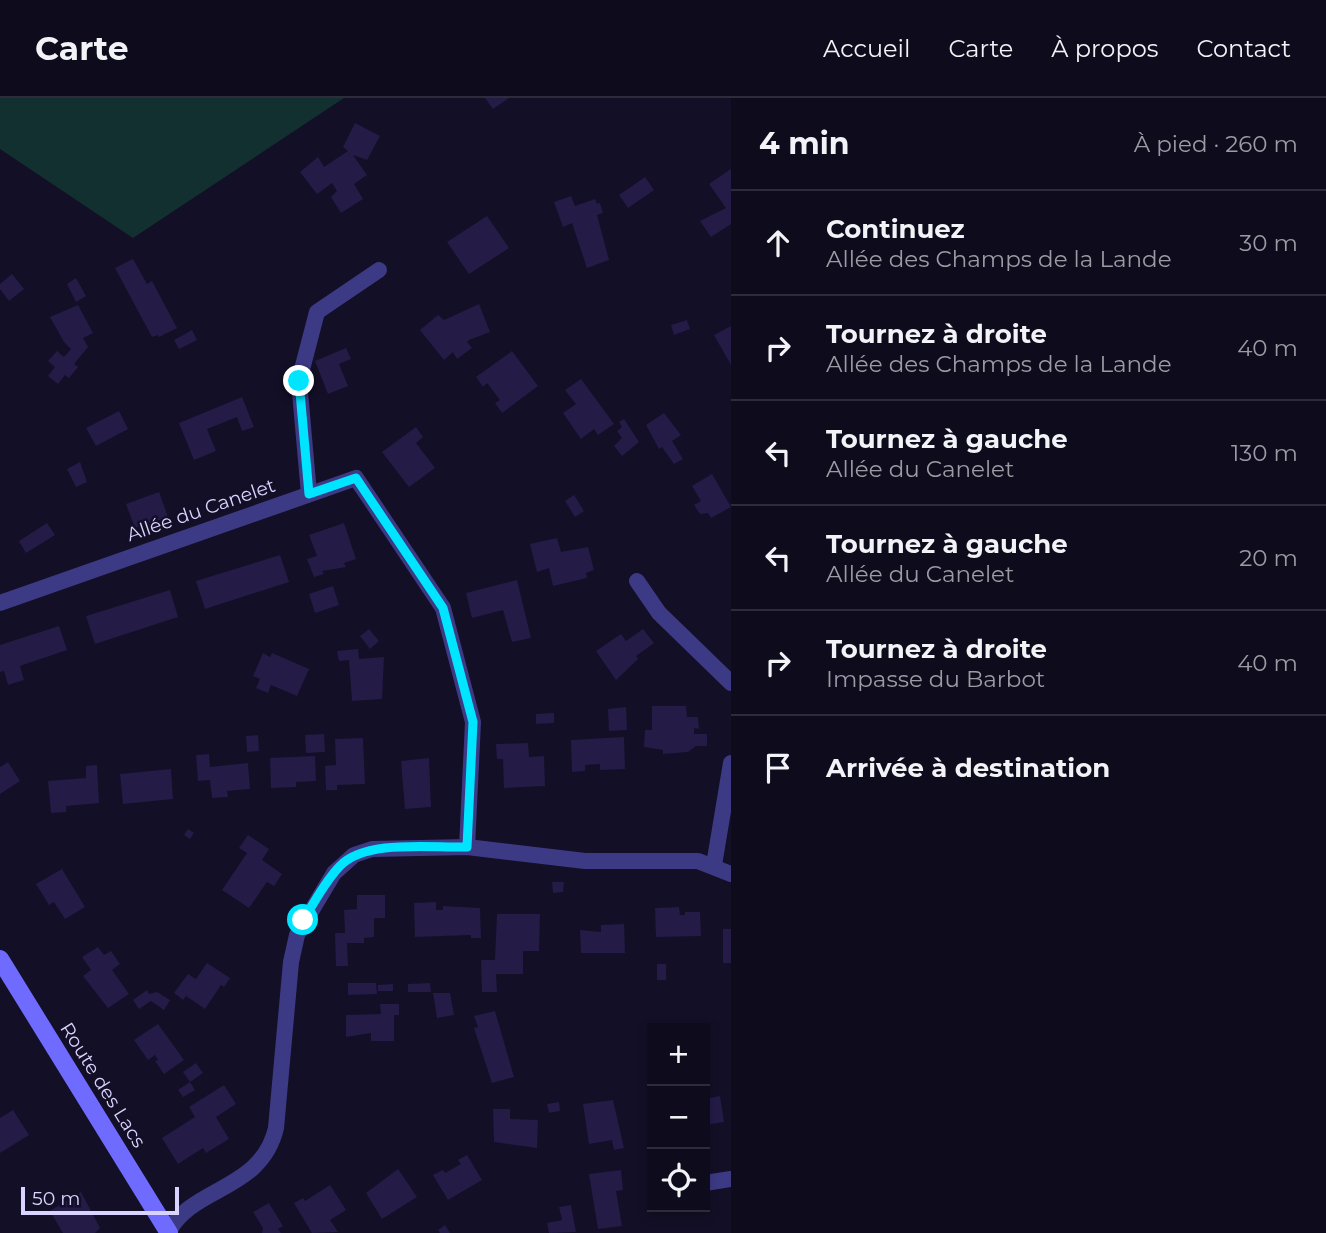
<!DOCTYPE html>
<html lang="fr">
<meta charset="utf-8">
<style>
:root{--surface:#0e0b1c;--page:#171425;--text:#f1f3f6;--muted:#9b9ba3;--line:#2e2b3b}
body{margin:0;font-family:Montserrat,sans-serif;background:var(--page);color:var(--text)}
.controls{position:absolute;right:21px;bottom:21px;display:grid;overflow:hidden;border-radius:0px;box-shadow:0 4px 10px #0003}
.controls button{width:63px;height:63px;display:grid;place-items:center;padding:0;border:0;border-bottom:2px solid var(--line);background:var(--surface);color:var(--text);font:35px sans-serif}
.scale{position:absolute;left:21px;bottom:18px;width:158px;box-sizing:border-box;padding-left:7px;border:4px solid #d9d4ff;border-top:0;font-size:19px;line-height:24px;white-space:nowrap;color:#d9d4ff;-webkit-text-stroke:5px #130f26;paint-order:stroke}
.stop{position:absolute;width:21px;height:21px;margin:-16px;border:5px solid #00e5ff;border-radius:50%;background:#fff}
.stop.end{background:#00e5ff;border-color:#fff;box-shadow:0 2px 7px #0008}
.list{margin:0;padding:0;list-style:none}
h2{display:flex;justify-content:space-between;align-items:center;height:91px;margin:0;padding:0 28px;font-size:30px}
h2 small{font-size:23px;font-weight:400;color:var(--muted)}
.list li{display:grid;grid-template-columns:46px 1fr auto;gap:21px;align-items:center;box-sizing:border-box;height:105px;padding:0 28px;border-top:2px solid var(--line)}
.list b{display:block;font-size:26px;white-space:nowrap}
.list p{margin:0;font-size:23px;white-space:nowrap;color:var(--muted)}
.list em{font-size:23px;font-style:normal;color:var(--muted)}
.icon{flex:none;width:38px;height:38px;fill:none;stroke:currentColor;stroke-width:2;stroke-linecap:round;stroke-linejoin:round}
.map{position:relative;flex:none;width:731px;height:1135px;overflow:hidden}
header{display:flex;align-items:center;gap:42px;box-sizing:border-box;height:98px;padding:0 35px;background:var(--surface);border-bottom:2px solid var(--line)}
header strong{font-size:33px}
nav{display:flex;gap:38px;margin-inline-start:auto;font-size:24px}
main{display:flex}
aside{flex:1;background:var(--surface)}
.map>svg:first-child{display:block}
.green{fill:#12302f}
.building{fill:#241b47}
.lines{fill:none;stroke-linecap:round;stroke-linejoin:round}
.street{stroke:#3d3a85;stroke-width:16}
.secondary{stroke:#6f6bff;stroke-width:18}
.route{stroke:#00e5ff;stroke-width:9}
.labels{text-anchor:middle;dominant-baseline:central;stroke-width:5;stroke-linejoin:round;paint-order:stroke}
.street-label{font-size:19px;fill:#d9d4ff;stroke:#130f26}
</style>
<header>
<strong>Carte</strong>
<nav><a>Accueil</a><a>Carte</a><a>À propos</a><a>Contact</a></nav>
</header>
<main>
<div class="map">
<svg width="731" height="1135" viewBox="0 0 731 1135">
<rect width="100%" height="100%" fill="#130f26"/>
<polygon class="green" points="0,0 344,0 133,140 0,51"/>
<g class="building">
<polygon points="485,0 509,0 493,11"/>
<polygon points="355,25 380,38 367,62 353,57 367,77 354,86 363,101 341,115 331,99 337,93 332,85 317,96 300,74 318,59 324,69 348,53 343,49"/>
<polygon points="731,71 731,126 711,139 700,123 726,110 709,86"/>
<polygon points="645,79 654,92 628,110 619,97"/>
<polygon points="571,98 575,108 595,101 597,106 600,105 603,115 597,117 609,162 587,170 572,125 563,129 554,104"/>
<polygon points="487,118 509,150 469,176 447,144"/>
<polygon points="133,161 147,186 152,183 177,230 159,239 158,237 152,239 115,170"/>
<polygon points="12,176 24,191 9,203 0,191 0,186"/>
<polygon points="76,180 86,198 76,204 67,186"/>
<polygon points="479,206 490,234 469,242 467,244 472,250 457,261 453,254 444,262 420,232 438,217 444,222"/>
<polygon points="78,207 93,235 83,240 88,249 74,266 78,269 69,280 65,277 58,286 48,278 55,269 48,263 57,253 64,259 71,251 64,244 50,219"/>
<polygon points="687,222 690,231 674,237 671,227"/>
<polygon points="731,228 731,267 714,237"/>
<polygon points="192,232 197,242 179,251 174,242"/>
<polygon points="346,250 351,261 339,266 348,288 328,296 315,263"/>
<polygon points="512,253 538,288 502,315 495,305 500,302 487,285 483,289 476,279"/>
<polygon points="581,281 614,326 598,337 594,331 581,341 563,315 576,306 565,292"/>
<polygon points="242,299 254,329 242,333 237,319 207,331 216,353 194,362 179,325"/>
<polygon points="119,313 128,331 96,348 86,330"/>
<polygon points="664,315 681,337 672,343 683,361 674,366 662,349 659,351 646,327"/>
<polygon points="624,321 639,344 622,358 614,348 622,340 617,333 622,329 619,324"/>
<polygon points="416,329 423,339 416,345 435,370 409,389 382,354"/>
<polygon points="80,364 87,384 76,389 67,371"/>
<polygon points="712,376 731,409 711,420 708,415 700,416 694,407 701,403 692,388"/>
<polygon points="159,394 168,419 135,430 126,406"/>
<polygon points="574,397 584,413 575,419 565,403"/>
<polygon points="47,425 55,437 26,455 19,443"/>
<polygon points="344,425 356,461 344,465 346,469 322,473 324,476 314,479 307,461 317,458 309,437"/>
<polygon points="557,440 561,454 588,449 594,472 586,475 587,480 553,488 549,470 537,474 530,446"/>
<polygon points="280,457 289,484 205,511 196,483"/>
<polygon points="517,482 531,540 512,544 503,512 472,520 466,495"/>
<polygon points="333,488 339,507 315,515 309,496"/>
<polygon points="170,492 178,519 95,546 86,518"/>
<polygon points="59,528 67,552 20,568 24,582 8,587 4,573 0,574 0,547"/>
<polygon points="369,531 379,543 370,551 360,538"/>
<polygon points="643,531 654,545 636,558 638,561 616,582 596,553 621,536 626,543"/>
<polygon points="358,551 359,561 384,559 382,601 352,603 349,562 339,563 337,553"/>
<polygon points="263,555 270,559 272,555 309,571 297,598 271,587 268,595 256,590 260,581 253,578"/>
<polygon points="652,608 686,608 687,619 698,619 699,631 694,630 694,636 707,636 707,648 696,648 688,654 663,656 663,652 644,649 645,632 652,632"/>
<polygon points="626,609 627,632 609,633 608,611"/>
<polygon points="554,615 554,625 536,626 536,616"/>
<polygon points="324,636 325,654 306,655 305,637"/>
<polygon points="258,637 259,653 247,654 246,638"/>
<polygon points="624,639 625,671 600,672 600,666 585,667 585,673 572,674 571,642"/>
<polygon points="363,640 365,686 337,687 337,692 326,692 325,668 336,667 335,641"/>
<polygon points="528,645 529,659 544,658 545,688 504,690 503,661 497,661 496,646"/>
<polygon points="209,656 210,669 248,665 250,691 227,693 228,699 212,700 210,682 198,683 196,657"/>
<polygon points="315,658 316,683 296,684 296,689 271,690 270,660"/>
<polygon points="429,660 431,709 405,711 401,663"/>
<polygon points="8,664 20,683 0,696 0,669"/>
<polygon points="97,667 99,705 66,708 66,714 51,715 48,683 86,680 86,668"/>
<polygon points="171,671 173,701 123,706 120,676"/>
<polygon points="188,731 194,735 190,741 184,737"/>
<polygon points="248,737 269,751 262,762 282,776 274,788 267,784 249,810 222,792 247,755 239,750"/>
<polygon points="62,771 85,809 65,821 54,804 49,807 36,786"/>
<polygon points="552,784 564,784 563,794 553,795"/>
<polygon points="357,797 385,797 385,820 374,820 374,839 364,840 364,845 347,845 348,868 336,868 335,835 345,835 344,812 357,811"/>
<polygon points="436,804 436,812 443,812 443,808 480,810 481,840 471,840 471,837 415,839 414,805"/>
<polygon points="679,809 680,817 685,817 685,814 700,814 701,838 656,839 655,810"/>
<polygon points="497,816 540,816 539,853 523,853 523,876 496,876 497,894 482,894 481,862 495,862"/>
<polygon points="624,826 625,855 581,855 580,832 601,834 601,827"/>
<rect x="723" y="831" width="8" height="34"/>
<polygon points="98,849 104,857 111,853 120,866 112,872 129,896 108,910 83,878 91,872 82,859"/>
<polygon points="207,865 230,880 224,889 221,887 205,911 186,898 183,902 174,895 188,876 196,881"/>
<rect x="657" y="866" width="9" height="16"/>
<polygon points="348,885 376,885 377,896 348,897"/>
<polygon points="430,885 431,894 408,894 408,886"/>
<polygon points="393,886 393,893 378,893 378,887"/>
<polygon points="147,892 149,896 157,894 170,902 164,912 151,903 139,911 133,902"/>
<polygon points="433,895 450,895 454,917 437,920"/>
<polygon points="380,906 399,906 399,917 394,917 394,943 371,943 371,935 346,939 346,917 381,916"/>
<polygon points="495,913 514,979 492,985 474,930 478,929 474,918"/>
<polygon points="158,926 184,962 164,976 155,963 158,962 155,957 148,962 134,942"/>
<polygon points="196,965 203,975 190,984 183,974"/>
<polygon points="190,984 195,992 183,999 178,992"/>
<polygon points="224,987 236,1006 216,1019 229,1041 206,1055 203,1050 178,1066 162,1040 195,1019 189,1009"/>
<polygon points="720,998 724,1024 705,1027 705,1001"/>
<polygon points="613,1002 624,1050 614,1052 612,1042 589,1046 583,1006"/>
<polygon points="559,1004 560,1013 549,1015 547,1006"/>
<polygon points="493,1011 510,1011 510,1021 538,1022 537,1050 494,1044"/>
<polygon points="13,1012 29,1037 0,1055 0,1020"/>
<polygon points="467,1057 482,1082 448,1102 433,1077 443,1072 445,1075 461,1066 458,1062"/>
<polygon points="398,1071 417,1099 382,1121 366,1095"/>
<polygon points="621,1072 623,1092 616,1093 622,1128 598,1131 589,1076"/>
<polygon points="330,1087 346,1112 330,1122 338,1134 312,1135 294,1105 303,1100 305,1103"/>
<polygon points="81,1094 100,1130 95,1135 63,1135 50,1113"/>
<polygon points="269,1105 283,1128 278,1131 281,1135 262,1135 263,1130 253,1114"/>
<polygon points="571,1107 576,1134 549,1135 547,1125 562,1122 559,1109"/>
<polygon points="445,1127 450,1135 440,1135 438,1132"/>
</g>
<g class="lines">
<g class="street">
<polyline points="309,396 299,283 317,214 379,172"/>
<polyline points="637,483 659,515 731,585"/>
<polyline points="0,505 356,380 443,510 473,624 467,749"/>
<polyline points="714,767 731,665"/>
<polyline points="705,1085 731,1081"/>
<path d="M168 1135C191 1088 261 1094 276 1030L291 864 297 837 334 775 354 757 372 751 467 749 585 763H698L731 776"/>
</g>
<polyline class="secondary" points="0,861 169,1135"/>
</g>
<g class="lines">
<path class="route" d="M299 283 309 396 356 380 443 510 473 624 467 749C432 750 365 741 340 768 325 783 315 804 303 822"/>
</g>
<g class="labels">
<g class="street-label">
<text transform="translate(201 412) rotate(-19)">Allée du Canelet</text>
<text transform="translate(103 987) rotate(58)">Route des Lacs</text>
</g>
</g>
</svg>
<div class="controls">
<button>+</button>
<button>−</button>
<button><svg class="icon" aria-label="locate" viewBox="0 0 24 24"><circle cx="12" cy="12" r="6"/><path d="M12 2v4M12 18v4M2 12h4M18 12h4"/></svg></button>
</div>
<div class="scale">50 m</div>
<div class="stop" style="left:303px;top:822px"></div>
<div class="stop end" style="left:299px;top:283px"></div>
</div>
<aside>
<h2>4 min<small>À pied · 260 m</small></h2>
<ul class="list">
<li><svg class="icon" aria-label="ahead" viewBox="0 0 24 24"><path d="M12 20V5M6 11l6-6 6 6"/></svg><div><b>Continuez</b><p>Allée des Champs de la Lande</p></div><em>30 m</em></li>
<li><svg class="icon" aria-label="right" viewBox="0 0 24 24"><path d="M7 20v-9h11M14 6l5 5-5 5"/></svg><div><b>Tournez à droite</b><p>Allée des Champs de la Lande</p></div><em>40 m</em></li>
<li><svg class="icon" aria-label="left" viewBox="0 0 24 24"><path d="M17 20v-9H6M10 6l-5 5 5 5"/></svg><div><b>Tournez à gauche</b><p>Allée du Canelet</p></div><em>130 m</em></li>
<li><svg class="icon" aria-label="left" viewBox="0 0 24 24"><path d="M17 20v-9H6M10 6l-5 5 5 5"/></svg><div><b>Tournez à gauche</b><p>Allée du Canelet</p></div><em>20 m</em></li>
<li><svg class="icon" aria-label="right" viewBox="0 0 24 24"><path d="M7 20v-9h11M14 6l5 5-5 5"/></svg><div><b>Tournez à droite</b><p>Impasse du Barbot</p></div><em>40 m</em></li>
<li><svg class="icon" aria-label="arrive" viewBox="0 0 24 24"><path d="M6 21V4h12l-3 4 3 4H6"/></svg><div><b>Arrivée à destination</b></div></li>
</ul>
</aside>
</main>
